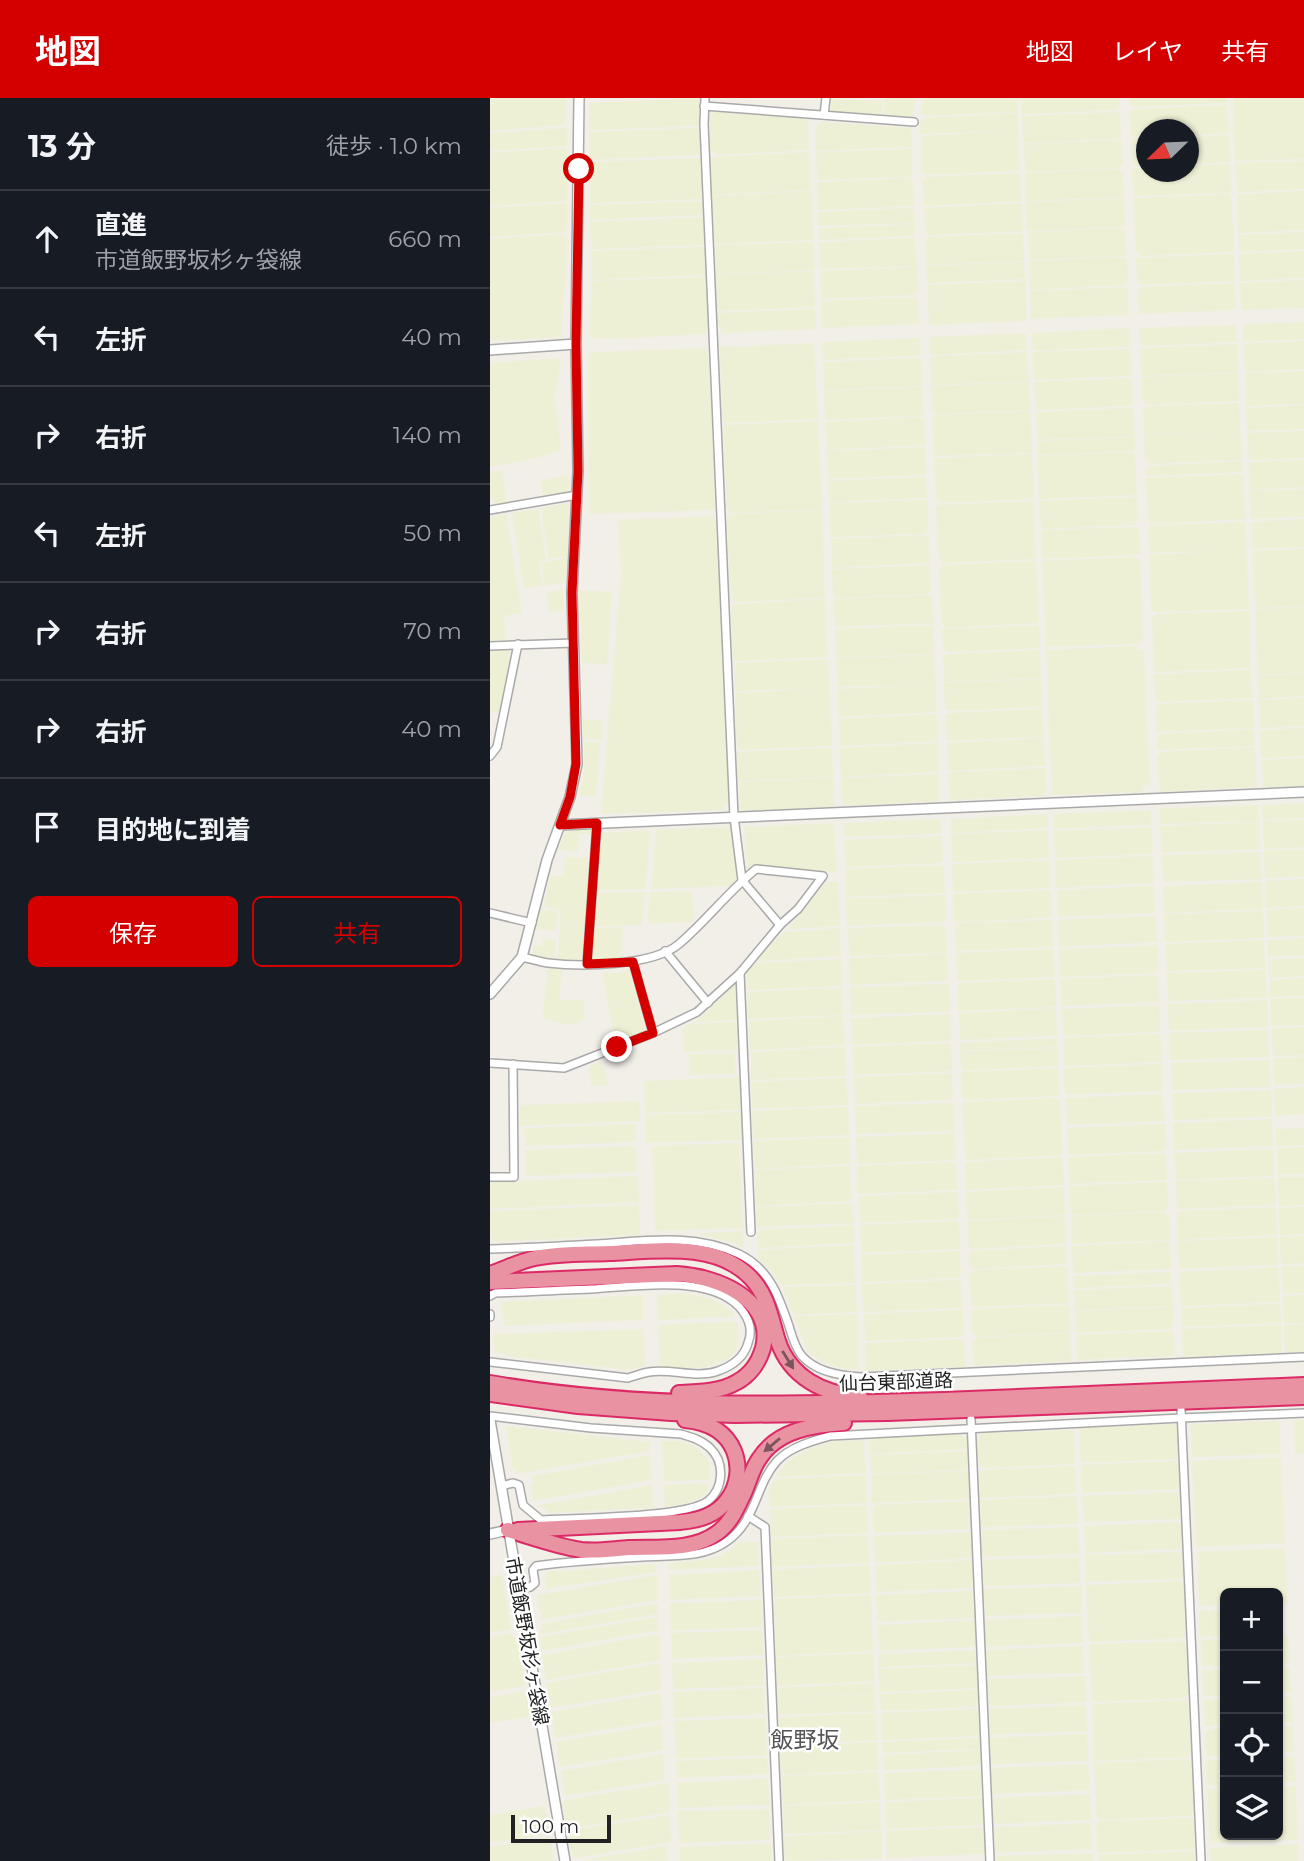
<!DOCTYPE html>
<html lang="ja">
<meta charset="utf-8">
<style>
:root{--surface:#171b24;--page:#242831;--text:#f1f3f6;--muted:#9ea1a6;--line:#363941;--accent:#d40000}
body{margin:0;font-family:Montserrat,"Noto Sans JP",sans-serif;background:var(--page);color:var(--text)}
.controls{position:absolute;right:21px;bottom:21px;display:grid;overflow:hidden;border-radius:10px;box-shadow:0 2px 5px #0004}
.controls button{width:63px;height:63px;display:grid;place-items:center;padding:0;border:0;border-bottom:2px solid var(--line);background:var(--surface);color:var(--text);font:35px sans-serif}
.compass{position:absolute;left:646px;top:21px;width:63px;height:63px;border-radius:50%;background:var(--surface);box-shadow:0 2px 5px #0004;rotate:247deg}
.scale{position:absolute;left:21px;bottom:18px;width:100px;box-sizing:border-box;padding-left:7px;border:4px solid #222;border-top:0;font-size:19px;line-height:24px;white-space:nowrap;color:#222;-webkit-text-stroke:5px #fff;paint-order:stroke}
.stop{position:absolute;width:21px;height:21px;margin:-16px;border:5px solid #d40000;border-radius:50%;background:#fff}
.stop.end{background:#d40000;border-color:#fff;box-shadow:0 2px 7px #0008}
.list{margin:0;padding:0;list-style:none}
h2{display:flex;justify-content:space-between;align-items:center;height:91px;margin:0;padding:0 28px;font-size:30px}
h2 small{font-size:23px;font-weight:400;color:var(--muted)}
.list li{display:grid;grid-template-columns:46px 1fr auto;gap:21px;align-items:center;box-sizing:border-box;height:98px;padding:0 28px;border-top:2px solid var(--line)}
.list b{display:block;font-size:26px;white-space:nowrap}
.list p{margin:0;font-size:23px;white-space:nowrap;color:var(--muted)}
.list em{font-size:23px;font-style:normal;color:var(--muted)}
.actions{display:flex;gap:14px;padding:21px 28px}
.actions a{flex:1;padding:16px 0;border:2px solid var(--accent);border-radius:10px;text-align:center;font-size:24px;color:var(--accent)}
.actions .main{background:var(--accent);color:#fff}
.icon{flex:none;width:38px;height:38px;fill:none;stroke:currentColor;stroke-width:2;stroke-linecap:round;stroke-linejoin:round}
.map{position:relative;flex:none;width:814px;height:1763px;overflow:hidden}
header{display:flex;align-items:center;gap:42px;box-sizing:border-box;height:98px;padding:0 35px;background:var(--accent);color:#fff}
header strong{font-size:33px}
nav{display:flex;gap:38px;margin-inline-start:auto;font-size:24px}
main{display:flex}
aside{flex:1;background:var(--surface)}
.map>svg:first-child{display:block}
.farmland{fill:#eef0d5}
.lines{fill:none;stroke-linecap:round;stroke-linejoin:round}
.minor-casing{stroke:#a9a9a9;stroke-width:10}
.tertiary-casing{stroke:#a9a9a9;stroke-width:12}
.motorway-casing{stroke:#dc2a67;stroke-width:18}
.minor{stroke:#fff;stroke-width:7}
.tertiary{stroke:#fff;stroke-width:9}
.motorway{stroke:#e892a2;stroke-width:14}
.oneway{fill:#7b545c}
.route{stroke:#d40000;stroke-width:9}
.labels{text-anchor:middle;dominant-baseline:central;stroke-width:5;stroke-linejoin:round;paint-order:stroke}
.street-label{font-size:19px;fill:#222;stroke:#fff}
.quarter-label{font-size:23px;fill:#555;stroke:#fff}
</style>
<header>
<strong>地図</strong>
<nav><a>地図</a><a>レイヤ</a><a>共有</a></nav>
</header>
<main>
<aside>
<h2>13 分<small>徒歩 · 1.0 km</small></h2>
<ul class="list">
<li><svg class="icon" aria-label="ahead" viewBox="0 0 24 24"><path d="M12 20V5M6 11l6-6 6 6"/></svg><div><b>直進</b><p>市道飯野坂杉ヶ袋線</p></div><em>660 m</em></li>
<li><svg class="icon" aria-label="left" viewBox="0 0 24 24"><path d="M17 20v-9H6M10 6l-5 5 5 5"/></svg><div><b>左折</b></div><em>40 m</em></li>
<li><svg class="icon" aria-label="right" viewBox="0 0 24 24"><path d="M7 20v-9h11M14 6l5 5-5 5"/></svg><div><b>右折</b></div><em>140 m</em></li>
<li><svg class="icon" aria-label="left" viewBox="0 0 24 24"><path d="M17 20v-9H6M10 6l-5 5 5 5"/></svg><div><b>左折</b></div><em>50 m</em></li>
<li><svg class="icon" aria-label="right" viewBox="0 0 24 24"><path d="M7 20v-9h11M14 6l5 5-5 5"/></svg><div><b>右折</b></div><em>70 m</em></li>
<li><svg class="icon" aria-label="right" viewBox="0 0 24 24"><path d="M7 20v-9h11M14 6l5 5-5 5"/></svg><div><b>右折</b></div><em>40 m</em></li>
<li><svg class="icon" aria-label="arrive" viewBox="0 0 24 24"><path d="M6 21V4h12l-3 4 3 4H6"/></svg><div><b>目的地に到着</b></div></li>
</ul>
<div class="actions"><a class="main">保存</a><a>共有</a></div>
</aside>
<div class="map">
<svg width="814" height="1763" viewBox="0 0 814 1763">
<rect width="100%" height="100%" fill="#f2efe9"/>
<g class="farmland">
<polygon points="0,0 76,0 76,23 74,27 0,33"/>
<polygon points="212,0 211,25 207,28 99,32 99,5"/>
<polygon points="395,0 426,0 422,20 421,22 392,20"/>
<polygon points="434,0 527,0 527,14 433,18 433,16 430,16"/>
<polygon points="532,0 630,0 630,9 628,9 628,12 532,16"/>
<polygon points="639,0 737,0 737,5 642,9 642,7 639,7"/>
<polygon points="743,0 814,0 814,61 745,63"/>
<polygon points="341,1 393,3 391,18 340,14"/>
<polygon points="737,7 739,35 699,37 698,32 656,32 656,39 641,39 640,13 642,13 642,11"/>
<polygon points="223,13 318,21 319,52 225,57 225,53 220,53 219,20"/>
<polygon points="630,14 631,39 629,39 629,41 534,45 532,18"/>
<polygon points="527,15 530,73 436,77 435,75 432,75 431,41 433,41 433,38 518,33 430,36 430,23 434,23 434,20"/>
<polygon points="332,24 421,30 422,49 326,53 325,31"/>
<polygon points="77,30 77,48 0,53 0,35"/>
<polygon points="207,30 211,32 212,57 99,62 99,34"/>
<polygon points="739,37 740,64 699,66 699,39"/>
<polygon points="656,40 656,68 645,68 644,66 642,66 641,41"/>
<polygon points="631,42 633,67 630,68 630,70 535,74 534,46"/>
<polygon points="77,50 77,103 0,108 0,55"/>
<polygon points="421,51 423,76 420,79 327,82 326,54"/>
<polygon points="319,54 321,92 222,97 221,59"/>
<polygon points="212,60 214,85 211,86 212,90 214,91 214,101 100,105 99,64"/>
<polygon points="814,63 814,91 747,94 745,65"/>
<polygon points="740,66 741,95 643,98 642,72 645,72 645,70 656,70 656,74 698,74 699,68"/>
<polygon points="630,71 630,74 633,74 634,99 536,103 535,75"/>
<polygon points="530,75 531,103 434,108 432,81 436,81 436,79"/>
<polygon points="420,80 423,82 424,108 328,112 327,84"/>
<polygon points="322,93 323,142 227,146 227,144 224,143 222,98"/>
<polygon points="814,93 814,132 748,135 747,96"/>
<polygon points="741,96 744,154 649,158 649,155 646,154 643,100"/>
<polygon points="634,100 635,126 633,127 633,129 537,133 536,104"/>
<polygon points="214,103 215,113 212,114 212,117 100,122 100,107"/>
<polygon points="77,105 77,130 75,130 75,134 0,139 0,110"/>
<polygon points="532,105 533,133 438,137 438,135 435,135 434,110"/>
<polygon points="420,110 424,113 425,125 328,128 328,114"/>
<polygon points="215,119 216,145 212,147 101,151 100,124"/>
<polygon points="425,126 425,135 423,138 329,142 329,130"/>
<polygon points="633,130 633,132 635,132 636,158 539,162 538,134"/>
<polygon points="814,134 814,151 749,154 748,137"/>
<polygon points="533,135 534,163 436,167 435,141 438,141 438,139"/>
<polygon points="74,136 74,139 77,139 76,173 71,239 0,243 0,141"/>
<polygon points="423,140 425,142 427,168 330,171 329,144"/>
<polygon points="323,144 325,172 226,176 225,151 227,150 227,147"/>
<polygon points="213,149 216,151 217,177 101,182 101,153"/>
<polygon points="814,153 814,180 750,183 749,156"/>
<polygon points="744,156 745,183 650,187 650,185 647,185 646,160"/>
<polygon points="637,159 638,185 635,185 635,187 540,192 539,163"/>
<polygon points="534,164 535,181 437,185 436,168"/>
<polygon points="427,169 428,195 425,195 425,197 331,201 330,173"/>
<polygon points="324,173 325,209 229,213 227,209 226,177"/>
<polygon points="218,179 220,232 216,232 216,236 123,241 100,240 101,183"/>
<polygon points="814,182 814,210 752,212 750,185"/>
<polygon points="535,183 537,223 439,227 438,201 439,200 437,187"/>
<polygon points="745,185 746,212 649,216 647,191 650,191 650,189"/>
<polygon points="635,189 635,191 638,191 639,217 541,221 540,193"/>
<polygon points="425,199 425,201 428,201 429,226 332,230 331,203"/>
<polygon points="325,211 326,231 231,235 231,229 228,229 227,215"/>
<polygon points="814,224 814,241 753,244 753,226"/>
<polygon points="746,227 747,244 654,248 650,245 649,230"/>
<polygon points="640,230 640,246 637,249 543,253 542,235"/>
<polygon points="536,235 537,252 442,257 440,254 439,239"/>
<polygon points="430,240 431,256 428,256 428,258 333,262 332,244"/>
<polygon points="814,243 814,271 755,274 753,246"/>
<polygon points="324,245 328,321 236,325 233,323 230,249"/>
<polygon points="747,246 748,274 651,278 650,252 652,250"/>
<polygon points="215,250 215,256 218,256 226,412 99,416 98,258 101,254"/>
<polygon points="638,251 641,252 642,278 544,282 543,254"/>
<polygon points="537,254 539,283 441,287 440,261 442,258"/>
<polygon points="67,260 71,264 65,299 71,352 51,359 0,369 0,265"/>
<polygon points="428,260 428,261 431,261 432,288 334,292 333,264"/>
<polygon points="814,273 814,306 756,308 755,275"/>
<polygon points="748,275 749,303 657,307 652,302 651,279"/>
<polygon points="642,280 643,306 641,306 641,308 546,312 544,284"/>
<polygon points="539,284 540,312 445,316 442,314 441,288"/>
<polygon points="432,289 434,315 430,318 335,322 334,293"/>
<polygon points="749,305 752,362 659,366 658,364 655,364 654,338 730,334 654,337 653,311 657,308"/>
<polygon points="814,307 814,331 757,333 756,310"/>
<polygon points="640,310 643,311 645,338 547,342 546,314"/>
<polygon points="540,313 542,355 444,358 442,320 445,317"/>
<polygon points="430,319 434,321 435,347 337,352 336,324"/>
<polygon points="328,323 332,411 240,415 239,411 237,411 233,329 236,327"/>
<polygon points="814,333 814,360 759,362 757,335"/>
<polygon points="645,339 645,353 548,357 547,343"/>
<polygon points="435,349 436,375 434,377 338,381 337,353"/>
<polygon points="642,354 645,358 647,397 549,401 548,358"/>
<polygon points="542,356 544,401 450,405 449,403 446,402 444,360"/>
<polygon points="814,362 814,389 760,392 759,364"/>
<polygon points="752,363 753,374 656,378 655,370 659,370 659,368"/>
<polygon points="12,372 17,406 5,407 2,400 0,400 0,374"/>
<polygon points="78,376 80,395 53,398 50,383"/>
<polygon points="753,376 755,421 661,426 658,423 656,380"/>
<polygon points="434,379 436,381 437,400 339,404 338,383"/>
<polygon points="814,391 814,419 761,421 760,393"/>
<polygon points="647,399 648,424 645,424 644,427 551,431 549,403"/>
<polygon points="437,402 439,433 436,434 436,436 341,439 339,405"/>
<polygon points="544,403 546,461 451,465 451,462 449,462 446,407"/>
<polygon points="77,405 79,407 77,458 59,461 51,410"/>
<polygon points="48,411 56,462 49,464 52,488 34,490 22,415"/>
<polygon points="332,412 335,500 243,504 243,502 241,501 237,420 239,416"/>
<polygon points="16,416 32,515 14,518 16,540 10,543 0,544 0,419"/>
<polygon points="222,418 223,421 227,421 239,707 234,707 234,712 111,716 131,476 128,422"/>
<polygon points="814,421 814,449 762,451 761,424"/>
<polygon points="755,424 759,511 665,514 661,512 659,457 724,453 659,455 658,430 662,427"/>
<polygon points="644,429 649,430 650,457 552,461 551,432"/>
<polygon points="436,437 436,439 439,439 440,465 342,470 341,441"/>
<polygon points="814,451 814,508 765,510 762,453"/>
<polygon points="645,459 646,461 650,461 653,542 651,544 651,546 556,549 552,463"/>
<polygon points="77,460 75,484 55,488 51,465"/>
<polygon points="546,463 549,525 454,530 454,526 451,526 449,470 451,470 451,467"/>
<polygon points="440,467 441,494 438,494 438,496 343,500 342,471"/>
<polygon points="73,492 74,513 59,515 56,494"/>
<polygon points="89,492 122,494 117,566 92,565"/>
<polygon points="438,497 439,499 442,499 443,525 345,529 343,501"/>
<polygon points="335,501 338,559 245,563 243,561 241,508 244,506"/>
<polygon points="814,509 814,575 768,577 765,511"/>
<polygon points="759,513 761,570 664,574 662,519 665,518 666,516"/>
<polygon points="443,527 444,556 346,560 345,531"/>
<polygon points="549,527 550,550 456,554 455,552 453,552 452,531"/>
<polygon points="647,548 647,552 654,551 660,687 653,687 653,694 562,697 556,552"/>
<polygon points="21,550 10,614 0,614 0,552"/>
<polygon points="550,552 551,580 454,584 453,558 456,558 456,556"/>
<polygon points="444,557 447,612 444,614 349,619 347,591 435,587 347,589 346,561"/>
<polygon points="338,561 342,648 249,652 247,649 245,597 247,597 246,595 328,591 245,593 245,565"/>
<polygon points="761,572 763,600 668,604 665,600 664,576"/>
<polygon points="814,576 814,598 769,601 768,578"/>
<polygon points="551,581 552,609 458,613 455,611 454,585"/>
<polygon points="814,600 814,628 770,630 769,602"/>
<polygon points="763,602 764,630 667,634 665,608 668,608 668,606"/>
<polygon points="552,611 554,639 457,643 455,617 459,615"/>
<polygon points="444,616 447,618 448,643 350,648 349,621"/>
<polygon points="92,621 113,623 112,642 96,641 93,639"/>
<polygon points="814,630 814,658 771,660 770,632"/>
<polygon points="764,631 765,648 667,652 667,638 669,638 669,636"/>
<polygon points="554,640 555,668 461,673 458,671 457,645"/>
<polygon points="94,644 110,644 106,699 88,697 94,681"/>
<polygon points="448,645 449,671 447,674 351,679 350,650"/>
<polygon points="765,649 767,689 670,694 667,657 670,656 670,654"/>
<polygon points="342,650 343,679 250,683 248,680 247,654"/>
<polygon points="814,660 814,688 773,690 772,662"/>
<polygon points="555,670 556,698 460,702 458,677 461,674"/>
<polygon points="447,676 449,677 449,703 353,708 351,680"/>
<polygon points="343,680 344,709 251,713 249,698 250,684"/>
<polygon points="814,705 814,720 773,722 772,707"/>
<polygon points="768,707 769,723 670,726 670,710"/>
<polygon points="661,712 661,724 658,727 564,731 563,716"/>
<polygon points="558,716 558,730 462,735 461,733 461,721"/>
<polygon points="449,721 452,732 450,733 450,736 354,739 353,725"/>
<polygon points="814,722 814,749 774,751 773,723"/>
<polygon points="769,724 770,751 672,755 670,728"/>
<polygon points="344,725 347,774 334,775 265,769 258,775 254,729"/>
<polygon points="240,729 248,781 242,788 161,791 166,732"/>
<polygon points="662,729 663,754 660,756 565,760 564,733"/>
<polygon points="103,731 102,736 89,736 88,755 68,751 74,737 78,732 84,732 85,737 85,732"/>
<polygon points="160,732 155,791 106,792 112,735"/>
<polygon points="558,732 559,760 464,764 462,762 461,736"/>
<polygon points="452,738 453,762 450,765 355,769 354,742"/>
<polygon points="814,751 814,779 775,780 774,753"/>
<polygon points="770,754 771,781 673,784 672,757"/>
<polygon points="660,758 661,760 663,760 664,785 566,790 565,762"/>
<polygon points="75,759 97,760 97,764 101,765 92,862 68,861 71,812 57,810 54,806 61,778 73,778"/>
<polygon points="559,762 561,790 463,794 462,768 464,766"/>
<polygon points="451,767 454,770 455,795 356,799 355,771"/>
<polygon points="814,781 814,808 776,810 775,783"/>
<polygon points="337,784 348,784 350,828 298,831"/>
<polygon points="772,784 773,811 674,815 673,788"/>
<polygon points="664,788 665,813 663,815 568,819 567,792"/>
<polygon points="561,792 562,820 467,824 464,822 463,796"/>
<polygon points="202,793 204,820 201,824 158,826 160,794"/>
<polygon points="155,794 152,827 106,828 103,824 106,795"/>
<polygon points="455,797 456,822 453,824 357,828 356,801"/>
<polygon points="814,810 814,838 778,839 777,812"/>
<polygon points="51,812 68,813 66,833 46,831"/>
<polygon points="773,813 774,840 675,844 674,816"/>
<polygon points="663,818 666,819 667,844 569,849 568,822"/>
<polygon points="562,822 563,849 466,853 465,828 467,825"/>
<polygon points="453,827 456,829 457,855 359,858 358,830"/>
<polygon points="133,829 131,861 102,862 100,856 103,832 106,830"/>
<polygon points="350,830 351,858 266,863 294,834"/>
<polygon points="814,840 814,857 778,859 778,842"/>
<polygon points="53,841 66,842 64,861 45,859 45,856 42,855 44,847 52,848"/>
<polygon points="774,842 775,870 677,873 675,846"/>
<polygon points="667,847 668,873 665,873 665,875 570,879 569,851"/>
<polygon points="563,851 565,879 469,883 467,881 466,855"/>
<polygon points="457,856 458,880 455,883 360,887 359,860"/>
<polygon points="814,860 814,878 779,880 779,861"/>
<polygon points="351,861 352,888 257,892 257,873 265,865"/>
<polygon points="58,870 72,870 70,902 93,902 95,920 90,924 80,927 52,920"/>
<polygon points="139,872 158,939 127,952 112,875 128,875"/>
<polygon points="775,872 777,900 678,903 677,875"/>
<polygon points="666,877 668,879 669,904 572,908 570,881"/>
<polygon points="814,880 814,898 780,899 779,882"/>
<polygon points="565,881 566,909 468,913 467,887 469,885"/>
<polygon points="247,884 249,920 247,922 204,924 217,914"/>
<polygon points="455,886 459,888 460,914 361,917 360,889"/>
<polygon points="352,890 353,917 258,921 257,894"/>
<polygon points="814,900 814,927 781,928 780,901"/>
<polygon points="777,902 778,929 679,933 678,906"/>
<polygon points="669,907 670,932 668,934 573,938 572,911"/>
<polygon points="566,910 567,938 471,942 470,940 469,915"/>
<polygon points="460,916 461,940 458,943 362,947 361,920"/>
<polygon points="353,918 355,947 261,952 260,950 259,923"/>
<polygon points="249,924 250,952 194,954 193,930 200,926"/>
<polygon points="814,929 814,957 783,958 782,930"/>
<polygon points="778,932 779,959 680,962 679,935"/>
<polygon points="668,936 671,938 672,964 574,968 573,940"/>
<polygon points="567,940 568,949 470,953 471,945"/>
<polygon points="458,945 461,948 462,973 364,977 362,949"/>
<polygon points="355,949 356,978 261,982 261,954"/>
<polygon points="568,950 568,968 472,973 471,971 470,954"/>
<polygon points="245,955 245,976 200,977 199,956"/>
<polygon points="814,959 814,986 784,987 783,960"/>
<polygon points="779,962 780,989 682,992 681,965"/>
<polygon points="111,964 119,987 103,988 101,986 99,968"/>
<polygon points="672,966 673,991 671,993 575,997 574,970"/>
<polygon points="568,970 570,998 474,1002 472,999 471,974"/>
<polygon points="462,975 463,999 460,1002 365,1006 364,979"/>
<polygon points="252,979 253,1010 252,1012 155,1015 154,983"/>
<polygon points="356,980 358,1007 265,1011 262,1009 261,984"/>
<polygon points="814,989 814,1016 785,1018 784,991"/>
<polygon points="781,992 782,1019 683,1022 682,995"/>
<polygon points="671,996 671,998 673,998 675,1023 577,1027 576,1000"/>
<polygon points="570,1000 572,1057 477,1062 475,1059 472,1006 474,1004"/>
<polygon points="149,1003 150,1023 30,1028 30,1009 32,1007"/>
<polygon points="461,1005 464,1007 465,1033 366,1036 365,1008"/>
<polygon points="358,1009 359,1037 263,1041 262,1013"/>
<polygon points="252,1014 253,1016 254,1042 156,1045 155,1017"/>
<polygon points="782,1021 783,1048 684,1052 683,1025"/>
<polygon points="145,1026 146,1044 35,1048 34,1030"/>
<polygon points="675,1026 676,1051 673,1051 673,1053 578,1057 577,1030"/>
<polygon points="814,1030 814,1047 786,1048 786,1031"/>
<polygon points="465,1035 466,1059 463,1062 367,1066 366,1039"/>
<polygon points="359,1039 360,1066 265,1071 263,1043"/>
<polygon points="249,1045 253,1130 165,1133 162,1048"/>
<polygon points="146,1048 147,1074 35,1078 35,1052"/>
<polygon points="814,1049 814,1076 788,1077 787,1050"/>
<polygon points="783,1051 784,1078 686,1082 684,1055"/>
<polygon points="673,1055 674,1057 676,1057 677,1082 579,1086 578,1059"/>
<polygon points="572,1059 574,1087 476,1092 475,1066 476,1064"/>
<polygon points="463,1064 466,1067 467,1092 368,1096 367,1068"/>
<polygon points="360,1068 362,1103 266,1108 265,1072"/>
<polygon points="148,1078 149,1104 0,1111 0,1084"/>
<polygon points="788,1079 814,1079 814,1107 789,1108"/>
<polygon points="784,1080 786,1107 687,1111 686,1083"/>
<polygon points="677,1084 678,1110 676,1110 676,1113 581,1117 579,1088"/>
<polygon points="574,1089 575,1117 479,1122 477,1120 476,1094"/>
<polygon points="468,1094 469,1118 466,1121 370,1125 369,1098"/>
<polygon points="362,1105 363,1125 267,1129 266,1109"/>
<polygon points="149,1107 150,1137 3,1144 0,1136 0,1113"/>
<polygon points="786,1109 787,1137 688,1142 687,1116 691,1113"/>
<polygon points="814,1109 814,1136 790,1137 789,1110"/>
<polygon points="676,1114 676,1116 679,1116 680,1142 582,1146 581,1118"/>
<polygon points="575,1118 576,1146 479,1151 477,1125 479,1123"/>
<polygon points="466,1123 469,1125 470,1151 371,1155 370,1127"/>
<polygon points="363,1127 364,1145 268,1150 267,1134 269,1134 269,1132"/>
<polygon points="253,1133 254,1150 241,1144 210,1137 210,1135"/>
<polygon points="814,1138 814,1165 791,1166 790,1139"/>
<polygon points="787,1139 788,1167 692,1171 689,1168 688,1143"/>
<polygon points="680,1143 681,1169 679,1171 583,1175 582,1148"/>
<polygon points="364,1147 365,1185 292,1187 283,1175 268,1161 268,1152"/>
<polygon points="576,1148 577,1166 482,1171 482,1168 479,1168 479,1153"/>
<polygon points="470,1153 471,1177 468,1180 372,1184 371,1157"/>
<polygon points="577,1168 579,1205 484,1209 484,1207 481,1207 480,1175 482,1175 482,1172"/>
<polygon points="792,1168 814,1168 814,1195 793,1196"/>
<polygon points="788,1169 790,1204 691,1208 689,1174"/>
<polygon points="679,1174 681,1176 682,1186 584,1190 583,1178"/>
<polygon points="468,1182 471,1185 472,1210 373,1214 372,1186"/>
<polygon points="366,1187 367,1214 304,1217 292,1189"/>
<polygon points="682,1188 683,1208 585,1212 584,1192"/>
<polygon points="196,1195 224,1202 235,1208 244,1215 244,1219 168,1222 167,1197"/>
<polygon points="153,1197 153,1222 14,1228 11,1204"/>
<polygon points="814,1197 814,1225 794,1225 793,1198"/>
<polygon points="790,1206 791,1225 692,1229 691,1210"/>
<polygon points="579,1207 580,1234 485,1239 485,1236 482,1236 481,1211"/>
<polygon points="683,1209 683,1228 681,1228 681,1231 586,1235 585,1213"/>
<polygon points="473,1212 474,1237 471,1237 471,1239 375,1243 374,1216"/>
<polygon points="367,1216 369,1271 356,1271 341,1267 321,1257 316,1250 304,1218"/>
<polygon points="244,1223 248,1228 248,1243 246,1252 241,1258 232,1264 219,1268 206,1270 170,1269 168,1227"/>
<polygon points="814,1226 814,1254 795,1254 794,1227"/>
<polygon points="791,1227 792,1255 693,1259 692,1231"/>
<polygon points="154,1231 155,1267 141,1272 25,1259 5,1254 3,1236"/>
<polygon points="681,1233 684,1234 685,1258 587,1262 586,1237"/>
<polygon points="580,1235 581,1263 483,1268 482,1243 485,1243 485,1240"/>
<polygon points="471,1241 471,1243 474,1243 475,1269 376,1273 375,1245"/>
<polygon points="804,1322 814,1322 814,1355 805,1355"/>
<polygon points="789,1323 791,1356 702,1359 701,1326"/>
<polygon points="684,1326 687,1330 688,1358 687,1359 687,1361 591,1365 589,1330"/>
<polygon points="16,1328 160,1344 160,1353 27,1376 26,1372 23,1372"/>
<polygon points="584,1332 585,1366 491,1370 489,1368 487,1341 493,1335"/>
<polygon points="472,1336 472,1339 477,1339 478,1351 380,1356 380,1340"/>
<polygon points="374,1342 375,1375 289,1379 286,1376 300,1362 321,1350 342,1344"/>
<polygon points="172,1343 190,1343 199,1345 207,1350 219,1363 219,1382 174,1383"/>
<polygon points="478,1353 479,1369 477,1369 476,1372 381,1376 380,1357"/>
<polygon points="160,1357 162,1382 43,1403 40,1387 43,1386 42,1378"/>
<polygon points="791,1359 795,1445 706,1449 702,1363"/>
<polygon points="687,1363 687,1366 689,1366 690,1391 592,1395 591,1367"/>
<polygon points="585,1368 586,1396 490,1400 489,1374 491,1372"/>
<polygon points="477,1373 477,1375 479,1376 480,1401 382,1405 381,1377"/>
<polygon points="375,1377 377,1405 280,1409 279,1391 282,1384 285,1384 287,1381"/>
<polygon points="218,1385 217,1395 213,1399 198,1405 175,1409 174,1387"/>
<polygon points="162,1387 163,1410 59,1415 54,1410 50,1410 50,1407"/>
<polygon points="690,1394 691,1418 689,1418 689,1421 594,1424 592,1398"/>
<polygon points="587,1398 588,1426 493,1429 491,1428 490,1402"/>
<polygon points="480,1403 480,1431 384,1435 383,1407"/>
<polygon points="377,1407 378,1435 282,1439 281,1437 280,1411"/>
<polygon points="689,1424 691,1427 692,1451 595,1455 594,1428"/>
<polygon points="588,1429 589,1456 492,1459 491,1434 493,1432"/>
<polygon points="482,1434 483,1460 385,1465 384,1438"/>
<polygon points="378,1437 379,1465 282,1469 281,1441"/>
<polygon points="249,1444 268,1444 269,1468 179,1472 178,1466 219,1461 232,1457"/>
<polygon points="795,1450 798,1505 788,1505 788,1495 735,1495 735,1507 709,1508 707,1454"/>
<polygon points="692,1454 693,1478 692,1481 596,1484 595,1457"/>
<polygon points="589,1459 590,1485 496,1488 494,1486 493,1462"/>
<polygon points="483,1462 484,1488 481,1488 481,1490 386,1494 385,1467"/>
<polygon points="165,1466 166,1474 56,1491 55,1477 58,1476 58,1474"/>
<polygon points="379,1467 381,1495 286,1499 286,1498 284,1498 282,1472"/>
<polygon points="269,1472 270,1498 180,1502 179,1477"/>
<polygon points="12,1477 21,1531 0,1535 0,1479"/>
<polygon points="167,1477 167,1502 51,1522 51,1514 49,1513 47,1497"/>
<polygon points="691,1483 692,1486 694,1486 696,1537 694,1537 694,1540 599,1544 596,1487"/>
<polygon points="591,1488 592,1515 495,1518 494,1493 496,1491"/>
<polygon points="482,1493 482,1495 484,1495 485,1520 387,1524 386,1497"/>
<polygon points="381,1497 383,1553 288,1558 286,1556 284,1503 286,1503 286,1501"/>
<polygon points="271,1502 272,1529 181,1533 180,1505"/>
<polygon points="168,1505 168,1516 50,1536 51,1526"/>
<polygon points="735,1512 735,1538 710,1539 709,1513"/>
<polygon points="592,1518 593,1545 498,1549 496,1547 495,1522"/>
<polygon points="168,1519 169,1532 51,1553 50,1539"/>
<polygon points="485,1522 486,1547 484,1547 484,1549 389,1553 388,1527"/>
<polygon points="272,1532 273,1557 182,1561 181,1535"/>
<polygon points="20,1536 28,1542 35,1588 0,1594 0,1539"/>
<polygon points="169,1536 170,1562 56,1582 52,1557"/>
<polygon points="788,1539 799,1539 800,1565 788,1565"/>
<polygon points="735,1541 735,1567 712,1568 711,1542"/>
<polygon points="694,1543 694,1545 696,1546 699,1596 696,1597 696,1600 602,1604 599,1546"/>
<polygon points="593,1548 594,1575 497,1578 496,1554 498,1552"/>
<polygon points="487,1552 487,1565 389,1569 389,1556"/>
<polygon points="383,1555 384,1583 287,1588 286,1561 289,1559"/>
<polygon points="273,1561 274,1588 183,1591 182,1565"/>
<polygon points="170,1565 171,1592 60,1610 56,1585"/>
<polygon points="487,1567 488,1590 390,1594 389,1571"/>
<polygon points="788,1569 800,1569 801,1594 788,1595"/>
<polygon points="735,1571 735,1597 713,1598 712,1572"/>
<polygon points="595,1578 596,1604 501,1608 499,1606 498,1581"/>
<polygon points="384,1585 385,1595 302,1599 385,1596 386,1613 290,1617 289,1614 288,1602 290,1599 288,1598 288,1590"/>
<polygon points="274,1590 275,1616 184,1620 183,1594"/>
<polygon points="488,1592 489,1606 487,1606 486,1609 391,1613 390,1596"/>
<polygon points="37,1593 41,1618 0,1625 0,1599"/>
<polygon points="171,1595 172,1622 65,1640 61,1614"/>
<polygon points="788,1599 802,1599 803,1625 788,1625"/>
<polygon points="735,1601 735,1627 715,1628 713,1602"/>
<polygon points="696,1602 696,1605 699,1605 701,1656 699,1656 699,1659 604,1663 602,1606"/>
<polygon points="596,1607 597,1633 500,1637 499,1613 501,1611"/>
<polygon points="487,1611 487,1613 489,1613 490,1638 392,1642 391,1615"/>
<polygon points="386,1615 387,1642 290,1647 289,1621 291,1619"/>
<polygon points="275,1620 277,1657 186,1661 184,1623"/>
<polygon points="172,1626 173,1652 70,1669 66,1644"/>
<polygon points="803,1628 804,1654 788,1655 788,1629"/>
<polygon points="735,1631 735,1657 716,1658 715,1632"/>
<polygon points="597,1636 598,1663 503,1666 501,1664 500,1640"/>
<polygon points="490,1640 490,1651 393,1655 392,1644"/>
<polygon points="387,1644 388,1672 294,1677 291,1675 290,1649"/>
<polygon points="491,1652 492,1665 489,1668 394,1672 393,1657"/>
<polygon points="173,1656 174,1682 75,1698 71,1673"/>
<polygon points="788,1659 804,1659 806,1684 788,1685"/>
<polygon points="277,1660 278,1676 187,1680 186,1663"/>
<polygon points="698,1661 699,1664 701,1664 704,1715 701,1715 701,1718 607,1722 604,1665"/>
<polygon points="735,1661 735,1687 717,1688 716,1662"/>
<polygon points="598,1666 600,1692 502,1696 501,1672 503,1670"/>
<polygon points="490,1671 492,1673 493,1698 395,1702 394,1675"/>
<polygon points="388,1674 390,1702 293,1707 292,1680 293,1678"/>
<polygon points="278,1680 279,1707 188,1710 187,1685"/>
<polygon points="179,1685 180,1714 77,1731 73,1704 75,1703 75,1702"/>
<polygon points="788,1688 806,1688 808,1742 720,1745 717,1691 735,1690 735,1737 788,1737"/>
<polygon points="600,1696 601,1722 506,1726 504,1724 503,1700"/>
<polygon points="493,1700 494,1724 492,1724 492,1727 396,1731 395,1704"/>
<polygon points="390,1704 391,1732 296,1736 294,1734 293,1708"/>
<polygon points="55,1708 59,1736 0,1745 0,1717"/>
<polygon points="279,1711 280,1742 189,1745 188,1713"/>
<polygon points="180,1717 181,1744 85,1760 84,1758 82,1759 78,1733"/>
<polygon points="702,1720 704,1722 705,1751 608,1755 607,1723"/>
<polygon points="601,1725 602,1751 505,1755 504,1731 506,1729"/>
<polygon points="491,1729 492,1732 494,1732 495,1756 397,1760 396,1733"/>
<polygon points="391,1733 392,1761 295,1763 294,1740 296,1738"/>
<polygon points="60,1739 64,1763 0,1763 0,1749"/>
<polygon points="281,1745 281,1763 190,1763 189,1749"/>
<polygon points="808,1746 809,1763 721,1763 720,1750"/>
<polygon points="177,1748 178,1763 92,1762"/>
<polygon points="704,1753 706,1763 609,1763 608,1757"/>
<polygon points="602,1755 603,1763 505,1763 505,1758"/>
</g>
<g class="lines">
<g class="minor-casing">
<g id="minor">
<polyline points="215,0 214,26 244,719 252,782 290,827"/>
<polyline points="214,8 424,24"/>
<polyline points="334,17 336,0"/>
<polyline points="0,412 87,397"/>
<polyline points="0,548 84,545"/>
<polyline points="0,658 7,649 28,546"/>
<polyline points="0,815 42,825"/>
<polyline points="175,853 218,905"/>
<polyline points="143,864 163,935"/>
<polyline points="97,866 107,725"/>
<polyline points="250,875 261,1134"/>
<path d="M0 965 74 970 163 935 207 914 250 875 290 827 308 811 333 778 266 771C238 794 216 823 189 846 163 868 91 869 58 865 50 864 41 861 32 859"/>
<polyline points="0,1079 24,1079 23,966"/>
<path d="M0 1151C36 1150 71 1148 107 1146 155 1143 204 1135 249 1156 280 1171 289 1199 299 1228 302 1238 305 1250 312 1258 326 1274 351 1278 371 1279L814 1259"/>
<path d="M0 1198 5 1195C37 1194 69 1192 101 1191 143 1189 227 1174 254 1215 260 1224 262 1235 258 1245 254 1260 242 1268 228 1273 205 1281 182 1270 159 1274 152 1275 145 1278 138 1280L0 1264"/>
<polyline points="0,1216 0,1219"/>
<polyline points="691,1311 711,1763"/>
<path d="M0 1318 101 1330 191 1336C201 1339 212 1342 220 1350 235 1364 234 1390 218 1403 195 1420 85 1420 51 1422L33 1407 29 1387 23 1385 11 1388"/>
<polyline points="481,1321 500,1763"/>
<polyline points="258,1418 275,1429 289,1763"/>
<path d="M29 1491 40 1489 45 1485 43 1472 46 1468C81 1463 117 1461 153 1459 181 1457 212 1461 236 1444 267 1423 265 1387 287 1363 300 1349 322 1343 340 1338L691 1320 814 1315"/>
</g>
</g>
<g class="tertiary-casing">
<g id="tertiary">
<polyline points="0,252 86,246"/>
<polyline points="70,727 814,694"/>
<polyline points="0,896 32,859 57,762 80,699 87,666 82,495 88,373 86,246 89,0"/>
<polyline points="0,1322 75,1763"/>
<polyline points="0,1436 18,1432"/>
</g>
</g>
<g class="motorway-casing">
<g id="motorway">
<path d="M0 1176C15 1171 30 1163 45 1160 69 1155 95 1156 119 1155 165 1153 226 1143 261 1180 278 1198 281 1221 288 1243 300 1279 334 1297 370 1298"/>
<path d="M0 1184 187 1176C226 1178 285 1201 273 1250 269 1264 260 1277 247 1284 230 1294 209 1294 189 1295"/>
<path d="M0 1285C150 1311 303 1307 454 1302 574 1297 694 1292 814 1287"/>
<polyline points="0,1296 88,1308 181,1315 245,1317 398,1315 814,1299"/>
<path d="M18 1432C42 1439 66 1448 91 1452 107 1454 123 1451 139 1450 168 1449 203 1453 227 1435 241 1425 247 1410 254 1395 259 1384 262 1371 269 1361 287 1332 323 1327 354 1325"/>
<path d="M28 1432 190 1424C199 1423 209 1422 217 1418 252 1403 259 1354 227 1332 218 1326 206 1323 195 1322"/>
</g>
</g>
<use href="#minor" class="minor"/>
<use href="#tertiary" class="tertiary"/>
<use href="#motorway" class="motorway"/>
</g>
<defs><path id="oneway-solid" d="M-6-.8H1V-3.2L6.5 0L1 3.2V.8H-6Z" transform="scale(1.75)"/></defs>
<g class="oneway">
<use href="#oneway-solid" transform="translate(298 1262) rotate(58)"/>
<use href="#oneway-solid" transform="translate(282 1347) rotate(140)"/>
</g>
<g class="lines">
<polyline class="route" points="89,71 86,246 88,373 82,495 86,666 80,699 70,727 107,725 97,866 143,864 163,935 127,949"/>
</g>
<g class="labels">
<g class="street-label">
<text transform="translate(406 1284) rotate(-2)">仙台東部道路</text>
<text transform="translate(37 1543) rotate(80)">市道飯野坂杉ヶ袋線</text>
</g>
<g class="quarter-label">
<text x="315" y="1642">飯野坂</text>
</g>
</g>
</svg>
<div class="controls">
<button>+</button>
<button>−</button>
<button><svg class="icon" aria-label="locate" viewBox="0 0 24 24"><circle cx="12" cy="12" r="6"/><path d="M12 2v4M12 18v4M2 12h4M18 12h4"/></svg></button>
<button><svg class="icon" aria-label="layers" viewBox="0 0 24 24"><path d="M12 4l9 5-9 5-9-5zM3 14l9 5 9-5"/></svg></button>
</div>
<svg class="compass" viewBox="-18 -18 36 36"><path d="M0-13l5 13h-10z" fill="#e53935"/><path d="M0 13l5-13h-10z" fill="#9ea1a6"/></svg>
<div class="scale">100 m</div>
<div class="stop" style="left:89px;top:71px"></div>
<div class="stop end" style="left:127px;top:949px"></div>
</div>
</main>
